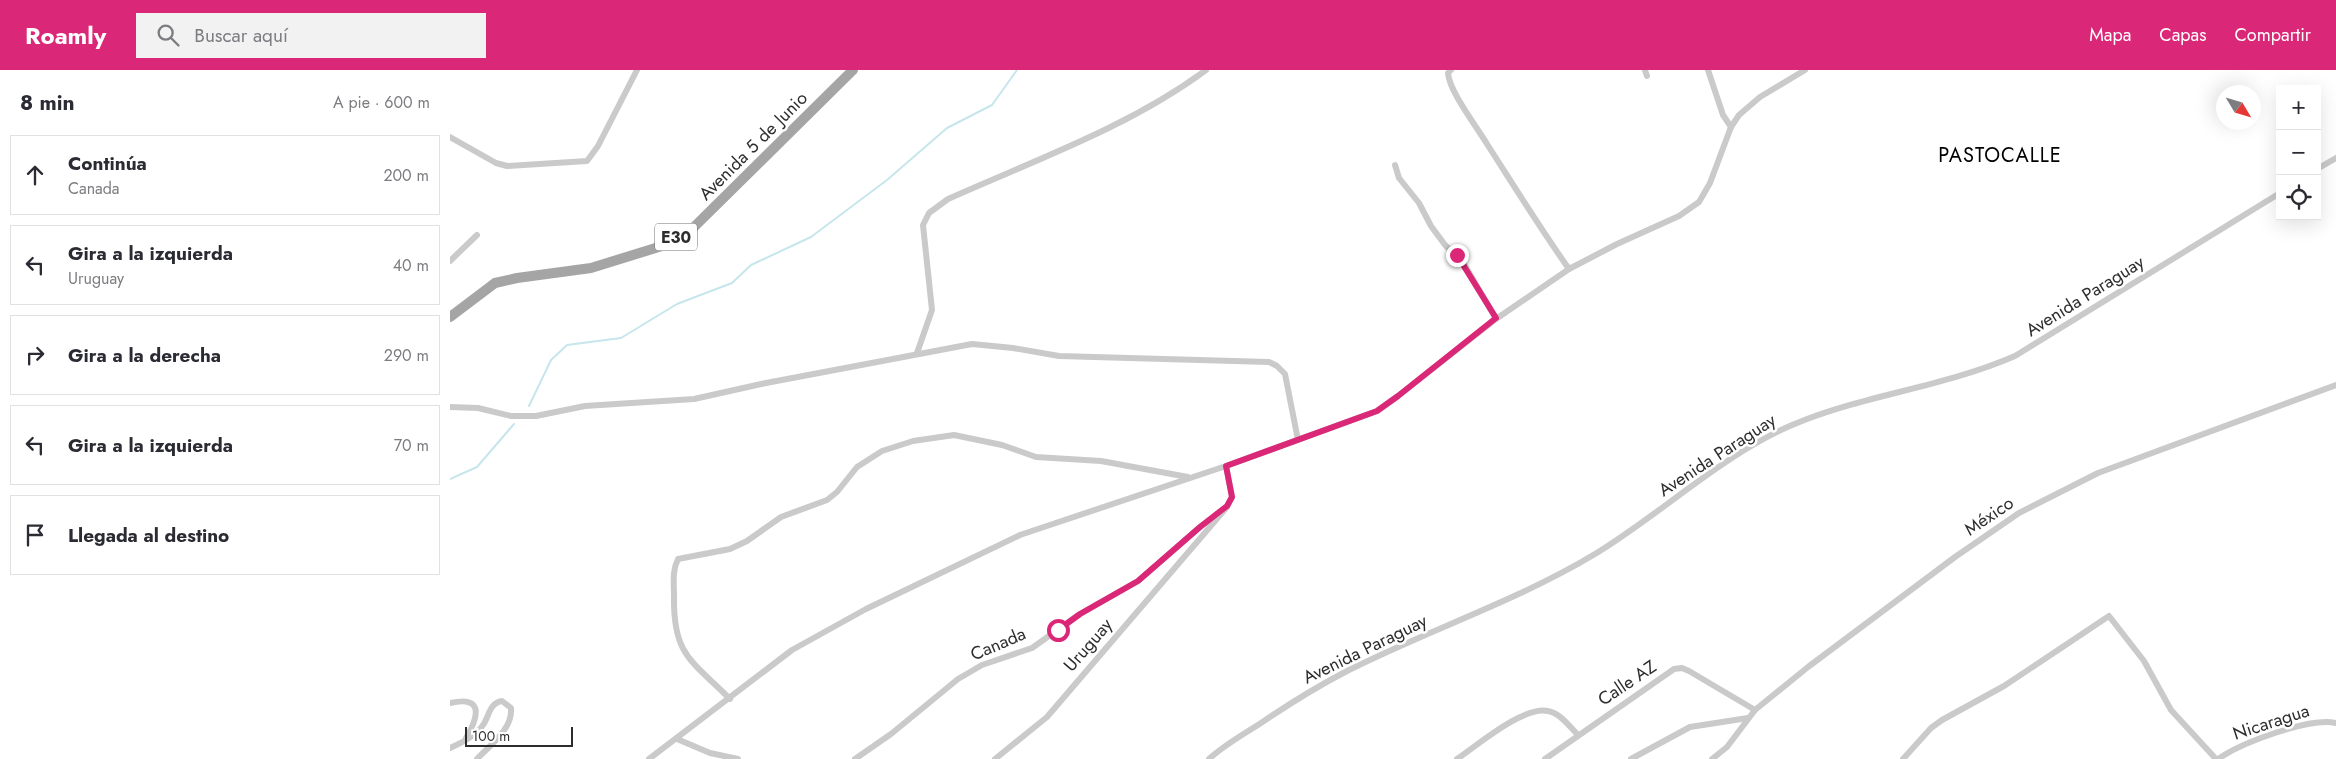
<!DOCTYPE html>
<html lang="es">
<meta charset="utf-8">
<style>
:root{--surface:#fff;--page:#f2f2f3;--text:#2b2b33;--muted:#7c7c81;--line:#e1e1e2;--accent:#db2777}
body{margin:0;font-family:Jost,sans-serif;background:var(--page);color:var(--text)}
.controls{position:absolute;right:15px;top:15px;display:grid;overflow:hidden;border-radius:0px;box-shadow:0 5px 20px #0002}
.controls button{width:45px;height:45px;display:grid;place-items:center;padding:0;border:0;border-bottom:1px solid var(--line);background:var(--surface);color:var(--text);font:25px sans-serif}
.compass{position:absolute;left:1766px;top:15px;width:45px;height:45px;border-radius:50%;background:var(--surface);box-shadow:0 5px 20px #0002;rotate:128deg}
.scale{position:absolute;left:15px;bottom:12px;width:108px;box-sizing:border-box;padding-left:5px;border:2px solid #2d2d2d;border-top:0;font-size:14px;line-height:18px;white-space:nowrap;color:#2d2d2d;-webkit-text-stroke:4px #fff;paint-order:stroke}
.stop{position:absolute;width:15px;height:15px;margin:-11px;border:4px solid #db2777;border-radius:50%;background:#fff}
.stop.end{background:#db2777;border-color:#fff;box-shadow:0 1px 5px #0008}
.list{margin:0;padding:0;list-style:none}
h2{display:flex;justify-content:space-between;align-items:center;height:65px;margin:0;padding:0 20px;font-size:21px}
h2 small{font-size:16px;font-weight:400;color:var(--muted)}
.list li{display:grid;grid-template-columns:32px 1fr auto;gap:15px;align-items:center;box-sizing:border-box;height:80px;margin:0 10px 10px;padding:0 10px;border:1px solid var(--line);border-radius:0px}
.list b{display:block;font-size:19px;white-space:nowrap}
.list p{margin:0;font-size:16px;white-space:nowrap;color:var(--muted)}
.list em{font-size:16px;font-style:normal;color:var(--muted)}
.icon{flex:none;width:28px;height:28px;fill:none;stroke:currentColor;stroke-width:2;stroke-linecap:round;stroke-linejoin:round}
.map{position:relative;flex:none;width:1886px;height:689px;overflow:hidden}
header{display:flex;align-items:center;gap:30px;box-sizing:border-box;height:70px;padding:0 25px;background:var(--accent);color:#fff}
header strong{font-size:24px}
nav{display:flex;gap:28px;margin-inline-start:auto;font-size:18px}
.search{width:350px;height:45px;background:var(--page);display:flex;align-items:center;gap:12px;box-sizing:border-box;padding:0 18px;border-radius:0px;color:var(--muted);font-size:19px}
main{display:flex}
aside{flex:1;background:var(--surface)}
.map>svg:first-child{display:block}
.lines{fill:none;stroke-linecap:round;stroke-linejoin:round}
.stream{stroke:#c6e6ec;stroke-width:2}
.minor{stroke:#cacaca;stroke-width:6}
.primary{stroke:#a5a5a5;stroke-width:10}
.route{stroke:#db2777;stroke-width:6}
.labels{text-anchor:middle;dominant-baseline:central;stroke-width:5;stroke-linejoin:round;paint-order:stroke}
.shield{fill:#fff;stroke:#6c6c6c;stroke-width:1}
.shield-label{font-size:16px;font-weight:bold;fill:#2d2d2d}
.street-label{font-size:18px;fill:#2d2d2d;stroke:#fff}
.quarter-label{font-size:20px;letter-spacing:1px;fill:#000;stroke:#fff}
</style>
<header>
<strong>Roamly</strong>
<div class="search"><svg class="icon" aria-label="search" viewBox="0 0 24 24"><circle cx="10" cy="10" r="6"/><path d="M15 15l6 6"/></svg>Buscar aquí</div>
<nav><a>Mapa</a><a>Capas</a><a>Compartir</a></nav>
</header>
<main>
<aside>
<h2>8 min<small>A pie · 600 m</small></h2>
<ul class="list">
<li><svg class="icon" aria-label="ahead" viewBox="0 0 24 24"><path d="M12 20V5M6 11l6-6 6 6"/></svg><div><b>Continúa</b><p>Canada</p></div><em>200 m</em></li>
<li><svg class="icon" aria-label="left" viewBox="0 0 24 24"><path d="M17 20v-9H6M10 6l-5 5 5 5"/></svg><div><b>Gira a la izquierda</b><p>Uruguay</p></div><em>40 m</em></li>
<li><svg class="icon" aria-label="right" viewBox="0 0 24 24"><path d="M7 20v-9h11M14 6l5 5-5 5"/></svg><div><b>Gira a la derecha</b></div><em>290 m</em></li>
<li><svg class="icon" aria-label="left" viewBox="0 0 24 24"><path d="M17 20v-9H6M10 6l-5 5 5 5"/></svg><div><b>Gira a la izquierda</b></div><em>70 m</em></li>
<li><svg class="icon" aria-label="arrive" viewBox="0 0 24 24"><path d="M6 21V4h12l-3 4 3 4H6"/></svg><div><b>Llegada al destino</b></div></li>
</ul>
</aside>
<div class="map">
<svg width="1886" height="689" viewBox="0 0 1886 689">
<rect width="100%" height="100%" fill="#fff"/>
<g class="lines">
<g class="stream">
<polyline points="79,336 101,290 117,275 171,268 227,234 282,213 301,195 361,167 437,110 497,58 542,35 567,0"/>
<polyline points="0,409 27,397 64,354"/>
</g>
<g class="minor">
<path d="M1001 0 998 3C999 21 1027 57 1037 74 1064 116 1090 158 1119 199"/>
<polyline points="1195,0 1197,6"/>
<polyline points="1258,0 1273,45 1281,57"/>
<polyline points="0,67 46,93 57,96 137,91 148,76 187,0"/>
<polyline points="945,95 949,108 969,133 981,156 995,175 1013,192 1046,249"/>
<polyline points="1867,99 1886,88"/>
<polyline points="0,191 27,165"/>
<path d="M467 283 482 240 473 155 479 143 498 129C585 90 679 57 756 0"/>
<polyline points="0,337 28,338 61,346 86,346 135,336 244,329 316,313 522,274 563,278 609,286 819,292 827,296 835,304 848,370"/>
<path d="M280 629C241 590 223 585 224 526 224 513 222 501 228 489L280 479 297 471 331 447 377 430 387 422 407 397 432 381 463 371 504 365 552 375 586 387 651 391 738 407"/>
<path d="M0 633C35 625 28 648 16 668"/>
<polyline points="227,669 260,683 288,689"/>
<path d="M0 678C11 673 26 666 33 655 39 647 39 633 52 631L61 638C63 659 40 675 27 689"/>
<polyline points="199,689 342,580 416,539 570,465 776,396 927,341 948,326 1046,249 1119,199 1167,174 1229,146 1249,132 1260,113 1281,57 1289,45 1310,27 1355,0"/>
<polyline points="405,689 441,664 508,609 532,595 582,578 630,544 688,511 750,457 777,437"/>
<polyline points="545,689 597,647 777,437 782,427 776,396"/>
<path d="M759 689C774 675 794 664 811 653 839 634 868 616 897 601 978 560 1067 531 1145 484 1213 443 1278 379 1352 351 1421 324 1496 316 1565 286L1830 123"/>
<path d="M1007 689C1028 675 1073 636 1098 641 1110 643 1120 657 1128 665"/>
<polyline points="1095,689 1224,599 1232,598 1239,601 1305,640"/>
<polyline points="1181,689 1240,657 1298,648"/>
<polyline points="1262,689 1277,677 1305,640 1358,597 1505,487 1569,443 1648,403 1886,315"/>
<polyline points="1453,689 1481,658 1492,650 1554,616 1659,546 1694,591 1721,640 1766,689"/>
<path d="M1768 689C1791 673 1859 647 1886 653"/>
</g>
<polyline class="primary" points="0,247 45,213 67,208 141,198 212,176 243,158 403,0"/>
</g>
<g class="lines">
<polyline class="route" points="608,560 630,544 688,511 750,457 777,436 782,427 776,396 927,341 948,326 1046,248 1007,185"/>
</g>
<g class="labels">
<rect class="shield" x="205" y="153.5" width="42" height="27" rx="4"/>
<g class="shield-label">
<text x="226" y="167">E30</text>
</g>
<g class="street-label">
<text transform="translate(303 76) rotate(-45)">Avenida 5 de Junio</text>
<text transform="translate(1635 226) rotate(-32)">Avenida Paraguay</text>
<text transform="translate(1267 385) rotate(-33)">Avenida Paraguay</text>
<text transform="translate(1539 446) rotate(-34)">México</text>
<text transform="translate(548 574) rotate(-23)">Canada</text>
<text transform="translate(638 575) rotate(-49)">Uruguay</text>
<text transform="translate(915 579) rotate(-26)">Avenida Paraguay</text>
<text transform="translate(1177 613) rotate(-34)">Calle AZ</text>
<text transform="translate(1821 652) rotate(-18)">Nicaragua</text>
</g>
<g class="quarter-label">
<text x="1550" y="85">PASTOCALLE</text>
</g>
</g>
</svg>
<div class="controls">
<button>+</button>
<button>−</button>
<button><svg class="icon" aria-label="locate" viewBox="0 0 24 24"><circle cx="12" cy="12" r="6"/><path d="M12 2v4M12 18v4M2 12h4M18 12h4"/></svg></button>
</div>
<svg class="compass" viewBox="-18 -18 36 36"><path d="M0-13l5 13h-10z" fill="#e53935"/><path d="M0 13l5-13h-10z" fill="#7c7c81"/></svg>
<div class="scale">100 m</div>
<div class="stop" style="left:608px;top:560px"></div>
<div class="stop end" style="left:1007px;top:185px"></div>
</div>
</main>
